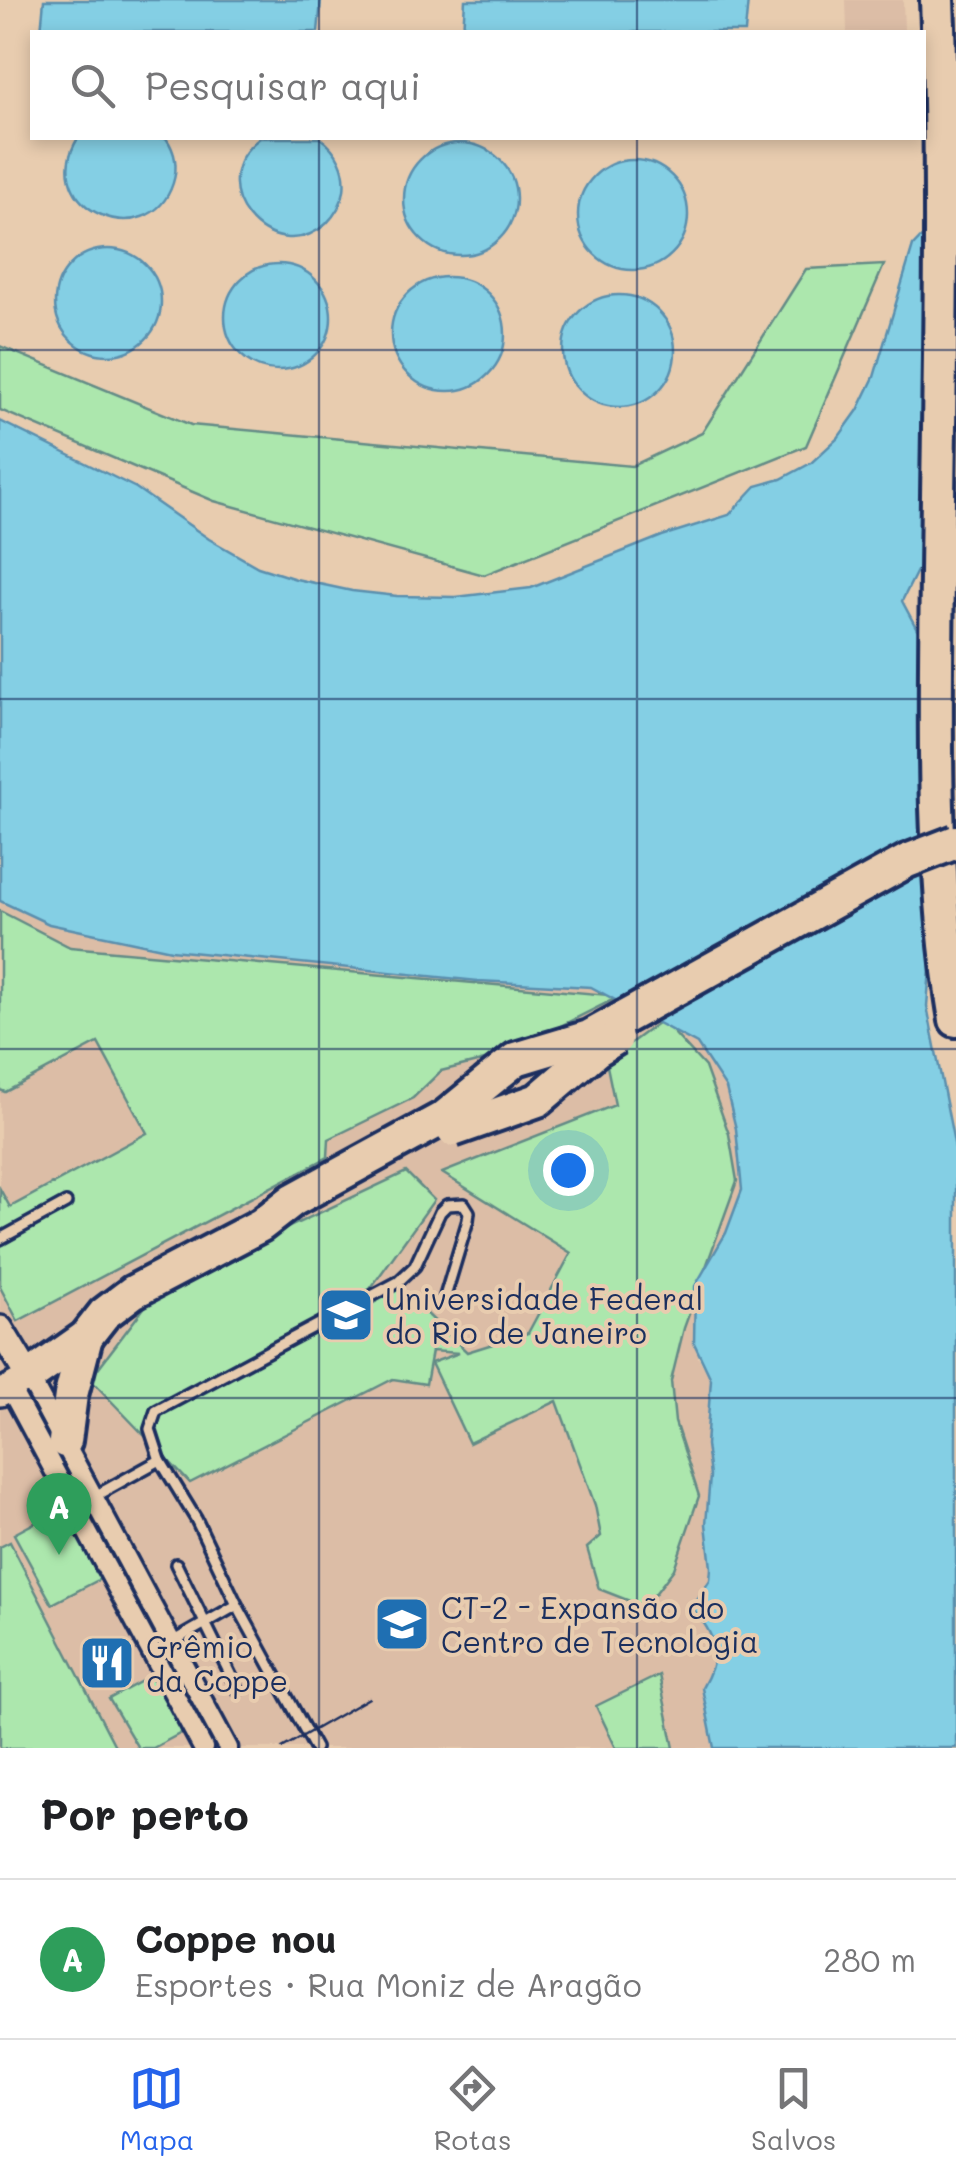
<!DOCTYPE html>
<html lang="pt">
<meta charset="utf-8">
<style>
:root{--surface:#fff;--page:#f6f6f6;--text:#202124;--muted:#757577;--line:#e0e0e0;--accent:#2563eb}
body{margin:0;font-family:Mali,sans-serif;background:var(--page);color:var(--text)}
.you{position:absolute;left:568px;top:1170px;width:35px;height:35px;margin:-25px;border:8px solid #fff;border-radius:50%;background:#1a73e8;box-shadow:0 0 0 15px #1a73e833}
.badge{display:grid;place-items:center;width:65px;height:65px;border-radius:50%;background:var(--accent);color:#fff;font-size:32px;font-weight:700}
.pin{position:absolute;translate:-50% -82px;filter:drop-shadow(0 2px 5px #0008)}
.pin::after{content:'';position:absolute;top:52px;width:35px;height:30px;background:inherit;clip-path:polygon(0 0,100% 0,50% 100%)}
.list{margin:0;padding:0;list-style:none}
h2{display:flex;justify-content:space-between;align-items:center;height:130px;margin:0;padding:0 40px;font-size:42px}
h2 small{font-size:32px;font-weight:400;color:var(--muted)}
.list li{display:grid;grid-template-columns:65px 1fr auto;gap:30px;align-items:center;box-sizing:border-box;height:160px;padding:0 40px;border-top:2px solid var(--line)}
.list b{display:block;font-size:38px;white-space:nowrap}
.list p{margin:0;font-size:32px;white-space:nowrap;color:var(--muted)}
.list em{font-size:32px;font-style:normal;color:var(--muted)}
.icon{flex:none;width:55px;height:55px;fill:none;stroke:currentColor;stroke-width:2;stroke-linecap:round;stroke-linejoin:round}
.map{position:relative;flex:none;width:956px;height:1748px;overflow:hidden}
.search{position:absolute;background:var(--surface);box-shadow:0 5px 15px #0003;left:30px;right:30px;top:30px;height:110px;display:flex;align-items:center;gap:25px;box-sizing:border-box;padding:0 35px;border-radius:0px;color:var(--muted);font-size:38px}
.sheet{height:290px;background:var(--surface)}
nav{display:flex;justify-content:space-around;align-items:center;box-sizing:border-box;height:140px;border-top:2px solid var(--line);background:var(--surface);font-size:28px;color:var(--muted)}
nav a{display:grid;justify-items:center;gap:5px}
nav .on{color:var(--accent)}
.map>svg:first-child{display:block}
.built{fill:#dcbda6}
.green{fill:#ace7ad;stroke:#648b86;stroke-width:2.5}
.water{fill:#84cfe4;stroke:#5a8fae;stroke-width:2.5}
.lines{fill:none;stroke-linecap:round;stroke-linejoin:round}
.lane-casing{stroke:#1b2f5e;stroke-width:16}
.street-casing{stroke:#1b2f5e;stroke-width:25}
.secondary-casing{stroke:#1b2f5e;stroke-width:32}
.highway-casing{stroke:#1b2f5e;stroke-width:40}
.lane{stroke:#e8ccaf;stroke-width:9}
.street{stroke:#e8ccaf;stroke-width:18}
.secondary{stroke:#e8ccaf;stroke-width:25}
.highway{stroke:#e8ccaf;stroke-width:32}
.tram{stroke:#1b2f5e;stroke-width:2.5}
.highway-bridge-casing{stroke:#1b2f5e;stroke-width:40;stroke-linecap:butt}
.highway-bridge{stroke:#e8ccaf;stroke-width:32}
.grid{fill:none;stroke:#1b2f5e;stroke-width:2.5;stroke-opacity:0.55}
.labels{text-anchor:middle;dominant-baseline:central;stroke-width:8;stroke-linejoin:round;paint-order:stroke}
.poi-label{font-size:30px;fill:#1b2f5e;stroke:#e8ccaf;text-anchor:start}
</style>
<div class="map">
<svg width="956" height="1748" viewBox="0 0 956 1748">
<rect width="100%" height="100%" fill="#e8ccaf"/>
<filter id="ink" filterUnits="userSpaceOnUse"><feTurbulence type="fractalNoise" baseFrequency=".01" numOctaves="2"/><feDisplacementMap in="SourceGraphic" scale="20" xChannelSelector="R" yChannelSelector="G"/><feConvolveMatrix kernelMatrix="1 2 1 2 8 2 1 2 1" color-interpolation-filters="sRGB"/></filter>
<g filter="url(#ink)">
<g class="built">
<polygon points="846,0 903,0 904,32 847,32"/>
<polygon points="0,901 49,924 171,950 478,981 591,987 697,1044 726,1088 736,1129 742,1190 726,1233 701,1271 698,1357 711,1379 706,1445 710,1476 706,1524 711,1568 711,1580 692,1607 709,1629 715,1646 714,1667 702,1688 714,1748 0,1748"/>
</g>
<g class="green">
<polygon points="884,265 806,446 484,575 214,501 0,410 0,346 191,425 632,466 702,433 806,269"/>
<polygon points="0,911 70,947 620,996 501,1056 441,1071 413,1098 329,1139 328,1157 18,1321 0,1287 0,1189 10,1207 147,1133 98,1043 5,1092 0,1090"/>
<polygon points="662,1020 705,1067 729,1134 737,1181 684,1328 671,1381 675,1422 699,1496 674,1569 645,1607 599,1589 587,1548 601,1536 595,1505 557,1401 469,1443 431,1363 459,1353 432,1351 426,1384 393,1379 190,1483 90,1379 150,1300 270,1236 406,1172 434,1200 360,1303 401,1289 467,1352 528,1333 571,1253 442,1173 615,1105 606,1061"/>
<polygon points="66,1506 104,1577 52,1604 14,1534"/>
<polygon points="10,1542 116,1748 0,1748 0,1547"/>
<polygon points="659,1675 674,1748 616,1748 596,1706"/>
<polygon points="151,1676 183,1732 153,1748 138,1748 109,1699"/>
</g>
<g class="water">
<polygon points="44,0 321,0 318,32 41,32"/>
<polygon points="465,0 748,0 745,32 463,32"/>
<path d="M78 138H166C175 151 178 167 173 183 149 257 35 208 78 138Z"/>
<path d="M260 138H320C337 150 347 169 344 191 342 203 335 215 326 224 271 272 197 185 260 138Z"/>
<circle cx="460" cy="199" r="56"/>
<circle cx="633" cy="215" r="55"/>
<path d="M956 201V536L917 571 902 601 918 631 920 641 921 834 930 969 927 1006 956 1153V1748H714L702 1688C723 1652 716 1638 692 1607L710 1580 711 1568 706 1524 710 1476 706 1445 711 1379 694 1343 695 1286 726 1233 742 1190 736 1129 726 1088 697 1044 591 987 478 981 171 950 49 924 0 901V421L136 488 209 539 258 567 296 579 352 591 397 596 456 597 531 588 662 536 729 515 756 486 781 479 811 463 838 438 858 410 874 377 913 246Z"/>
<circle cx="108" cy="302" r="53"/>
<circle cx="278" cy="317" r="53"/>
<circle cx="448" cy="334" r="57"/>
<circle cx="619" cy="351" r="56"/>
</g>
<g class="lines">
<g class="lane-casing">
<g id="lane">
<polyline points="0,1239 66,1203"/>
<polyline points="95,1496 160,1460"/>
<polyline points="176,1564 238,1690"/>
<polyline points="237,1605 315,1748"/>
<polyline points="172,1642 237,1605 196,1519 160,1460 150,1429 156,1411 398,1282 415,1266 440,1212 447,1205 464,1204 469,1212 468,1220 444,1300"/>
</g>
</g>
<g class="street-casing">
<g id="street">
<polyline points="29,1377 228,1748"/>
<polyline points="10,1388 203,1748"/>
</g>
</g>
<g class="secondary-casing">
<polyline id="secondary" points="0,1329 29,1377 0,1393"/>
</g>
<g class="highway-casing">
<g id="highway">
<path d="M937 0C945 192 939 383 937 575 935 724 932 873 956 1020"/>
<polyline points="29,1377 86,1337 104,1314 133,1292 261,1225 293,1200 445,1117"/>
<polyline points="65,1441 71,1395 86,1337"/>
</g>
</g>
<use href="#lane" class="lane"/>
<use href="#street" class="street"/>
<use href="#secondary" class="secondary"/>
<use href="#highway" class="highway"/>
<polyline class="tram" points="282,1748 369,1698"/>
<g class="highway-bridge-casing">
<g id="highway-bridge">
<polyline points="445,1117 516,1059 589,1037 907,861 956,842"/>
<polyline points="453,1130 538,1100 595,1051 616,1038"/>
</g>
</g>
<use href="#highway-bridge" class="highway-bridge"/>
</g>
</g>
<path class="grid" d="M319 0V32M637 0V32M319 138V1748M637 138V1748M0 350H956M0 699H956M0 1049H956M0 1398H956"/>
<defs>
<g id="university-square" transform="scale(2.875)"><rect x="-9" y="-9" width="18" height="18" rx="4" fill="#1f6fb2" stroke="#e8ccaf"/><path d="M0-5L7-2L0 1L-7-2ZM-4 1L0 2.5L4 1V4Q0 6-4 4Z" fill="#fff"/></g>
<g id="restaurant-square" transform="scale(2.875)"><rect x="-9" y="-9" width="18" height="18" rx="4" fill="#1f6fb2" stroke="#e8ccaf"/><path d="M-5-6h1v4h1v-4h1v4h1v-4h1v5L-1.5 .5V6h-2V.5L-5-1ZM5-6V6H3V1.5H1.5Q1.5-4 5-6Z" fill="#fff"/></g>
</defs>
<g fill-rule="evenodd">
<use href="#university-square" x="346" y="1315"/>
<use href="#university-square" x="402" y="1624"/>
<use href="#restaurant-square" x="107" y="1663"/>
</g>
<g class="labels">
<g class="poi-label">
<text x="385" y="1298">Universidade Federal<tspan x="385" dy="34">do Rio de Janeiro</tspan></text>
<text x="441" y="1607">CT-2 - Expansão do<tspan x="441" dy="34">Centro de Tecnologia</tspan></text>
<text x="146" y="1646">Grêmio<tspan x="146" dy="34">da Coppe</tspan></text>
</g>
</g>
</svg>
<div class="you"></div>
<div class="pin badge" style="left:59px;top:1555px;background:#2e9e5b">A</div>
<div class="search"><svg class="icon" aria-label="search" viewBox="0 0 24 24"><circle cx="10" cy="10" r="6"/><path d="M15 15l6 6"/></svg>Pesquisar aqui</div>
</div>
<section class="sheet">
<h2>Por perto<small></small></h2>
<ul class="list">
<li><span class="badge" style="background:#2e9e5b">A</span><div><b>Coppe nou</b><p>Esportes · Rua Moniz de Aragão</p></div><em>280 m</em></li>
</ul>
</section>
<nav>
<a class="on"><svg class="icon" aria-label="map" viewBox="0 0 24 24"><path d="M3 6l6-2 6 2 6-2v14l-6 2-6-2-6 2zM9 4v14M15 6v14"/></svg>Mapa</a>
<a><svg class="icon" aria-label="directions" viewBox="0 0 24 24"><path d="M12 3l9 9-9 9-9-9zM9 14v-3h6M13 9l2 2-2 2"/></svg>Rotas</a>
<a><svg class="icon" aria-label="saved" viewBox="0 0 24 24"><path d="M7 4h10v16l-5-4-5 4z"/></svg>Salvos</a>
</nav>
